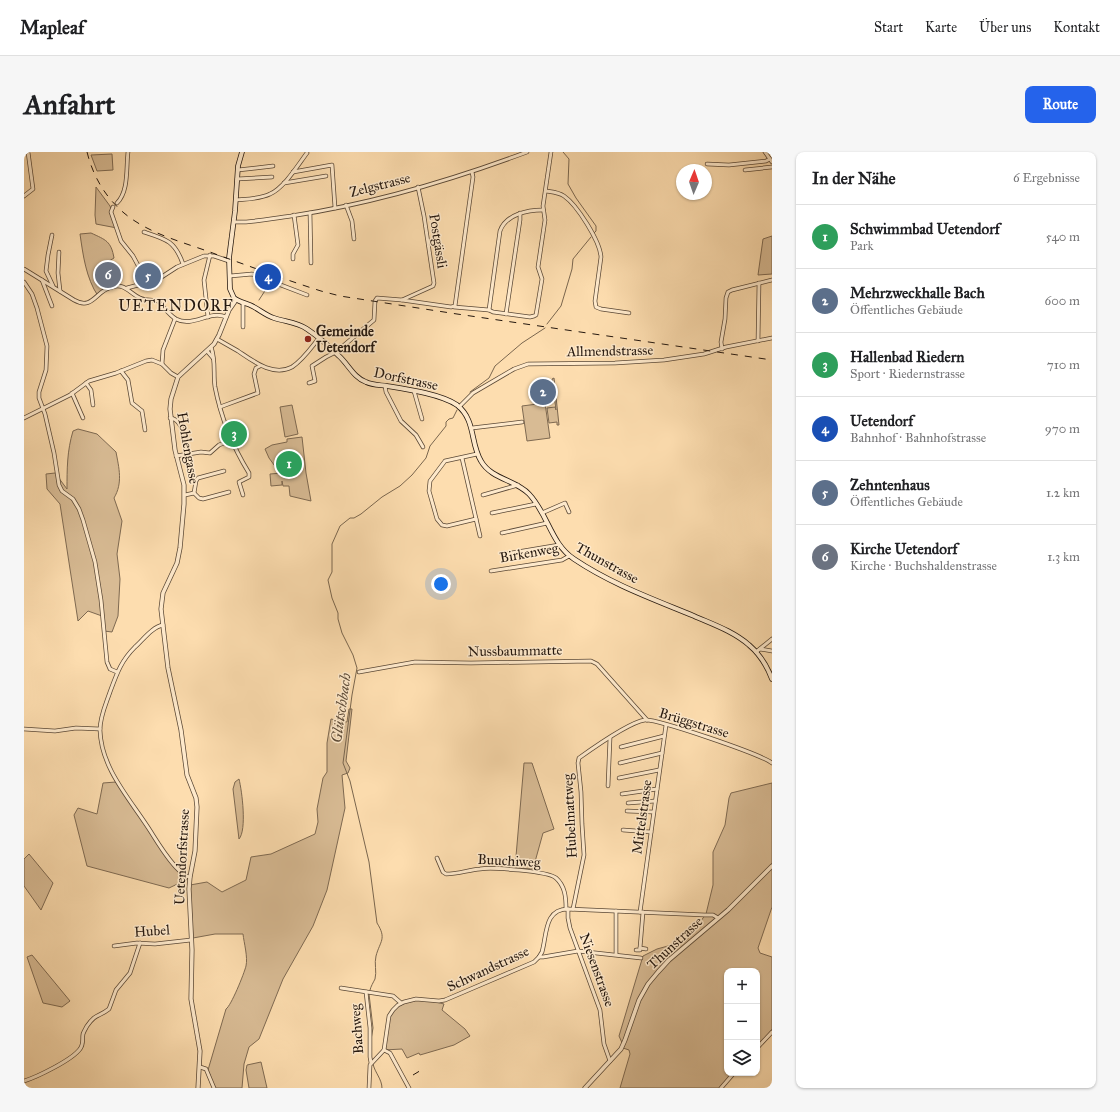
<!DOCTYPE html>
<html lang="de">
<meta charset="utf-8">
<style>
:root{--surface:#fff;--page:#f6f6f6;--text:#202124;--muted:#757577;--line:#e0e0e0;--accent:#2563eb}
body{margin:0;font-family:"IM FELL Great Primer",serif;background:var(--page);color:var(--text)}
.controls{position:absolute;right:12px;bottom:12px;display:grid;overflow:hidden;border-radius:8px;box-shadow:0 1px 3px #0004}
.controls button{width:36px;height:36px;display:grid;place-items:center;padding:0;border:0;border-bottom:1px solid var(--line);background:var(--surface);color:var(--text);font:20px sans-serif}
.compass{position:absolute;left:652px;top:12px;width:36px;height:36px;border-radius:50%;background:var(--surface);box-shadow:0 1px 3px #0004;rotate:2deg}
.you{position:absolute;left:417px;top:432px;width:14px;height:14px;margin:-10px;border:3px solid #fff;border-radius:50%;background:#1a73e8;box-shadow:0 0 0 6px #1a73e833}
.badge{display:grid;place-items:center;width:26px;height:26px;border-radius:50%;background:var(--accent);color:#fff;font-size:13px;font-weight:700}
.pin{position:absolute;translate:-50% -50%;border:2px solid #fff;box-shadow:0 1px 4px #0006}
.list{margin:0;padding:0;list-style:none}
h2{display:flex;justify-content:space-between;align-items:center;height:52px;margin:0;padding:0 16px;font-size:17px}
h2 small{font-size:13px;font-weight:400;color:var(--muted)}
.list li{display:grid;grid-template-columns:26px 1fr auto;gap:12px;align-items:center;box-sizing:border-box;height:64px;padding:0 16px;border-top:1px solid var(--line)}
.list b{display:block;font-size:15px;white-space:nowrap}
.list p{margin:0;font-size:13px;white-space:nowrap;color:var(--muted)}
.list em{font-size:13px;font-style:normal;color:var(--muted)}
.icon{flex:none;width:22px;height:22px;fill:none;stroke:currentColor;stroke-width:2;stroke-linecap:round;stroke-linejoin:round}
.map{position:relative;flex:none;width:748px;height:936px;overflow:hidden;border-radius:8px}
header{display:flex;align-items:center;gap:24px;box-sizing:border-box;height:56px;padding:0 20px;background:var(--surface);border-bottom:1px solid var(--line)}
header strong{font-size:19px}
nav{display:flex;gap:22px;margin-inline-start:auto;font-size:14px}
.intro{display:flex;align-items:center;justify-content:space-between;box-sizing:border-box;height:96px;padding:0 24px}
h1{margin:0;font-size:28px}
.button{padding:10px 18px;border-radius:8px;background:var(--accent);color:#fff;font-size:14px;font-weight:700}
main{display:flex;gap:24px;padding:0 24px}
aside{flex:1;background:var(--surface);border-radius:8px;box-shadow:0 1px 3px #0004}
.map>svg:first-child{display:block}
.green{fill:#d8bb94;stroke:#7e6951}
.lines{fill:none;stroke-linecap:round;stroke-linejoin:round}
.stream{stroke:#7a664e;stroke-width:1}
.minor-casing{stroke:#5a4836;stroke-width:4.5}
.tertiary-casing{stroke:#5a4836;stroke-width:5}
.secondary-casing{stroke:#24170e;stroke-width:5.5}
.minor{stroke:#fee9cb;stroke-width:3}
.tertiary{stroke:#fee9cb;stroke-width:3.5}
.secondary{stroke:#fee9cb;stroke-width:4}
.rail{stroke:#24170e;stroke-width:1;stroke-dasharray:7 7;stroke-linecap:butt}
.poi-dot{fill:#8f2418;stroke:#fee9cb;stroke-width:1.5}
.labels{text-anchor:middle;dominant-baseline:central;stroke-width:3;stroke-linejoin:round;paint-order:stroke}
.street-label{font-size:14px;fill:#24170e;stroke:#fee9cb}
.poi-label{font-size:14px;font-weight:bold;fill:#24170e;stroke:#fee9cb;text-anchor:start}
.water-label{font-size:15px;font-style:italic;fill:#5d4b38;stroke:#fee9cb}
.quarter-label{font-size:16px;letter-spacing:1px;fill:#24170e;stroke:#fee9cb}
</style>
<header>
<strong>Mapleaf</strong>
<nav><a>Start</a><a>Karte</a><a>Über uns</a><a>Kontakt</a></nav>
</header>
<div class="intro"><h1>Anfahrt</h1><a class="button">Route</a></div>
<main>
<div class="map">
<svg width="748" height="936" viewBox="0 0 748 936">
<rect width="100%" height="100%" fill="#fdddaf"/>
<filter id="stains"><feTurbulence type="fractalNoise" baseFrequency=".005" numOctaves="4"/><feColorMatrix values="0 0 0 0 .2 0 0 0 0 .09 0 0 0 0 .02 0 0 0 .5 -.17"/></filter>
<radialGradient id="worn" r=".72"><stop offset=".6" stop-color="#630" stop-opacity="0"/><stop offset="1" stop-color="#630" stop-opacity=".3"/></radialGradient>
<g class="green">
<polygon points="88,2 89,18 73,19 67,3"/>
<polygon points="72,35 86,54 93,76 72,72 71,63"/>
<path d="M67 81C82 88 87 89 90 106L74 116 81 138 74 144C62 126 59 103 56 82Z"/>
<polygon points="748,84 748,122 734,123 739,87"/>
<polygon points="530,226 535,273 533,273 533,270 525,271 523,256 531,255 532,258 528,227"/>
<polygon points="521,251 526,286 503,289 498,254"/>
<polygon points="268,253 274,282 261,285 256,255"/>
<path d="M54 277 73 282 92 300C95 316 99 331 90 346L98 369 93 402 96 427 94 464 88 480 80 479 78 464 64 459 54 469 36 352 23 337 22 322 31 321 43 337C43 317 43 299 49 279Z"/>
<polygon points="278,285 282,321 287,349 266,344 265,334 259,334 258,329 258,333 247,334 246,322 258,321 258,318 253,317 245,306 241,297 248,293 263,290 263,287"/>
<path d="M325 557H328L322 609 326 616 324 621 318 623 321 656 303 738 289 774 259 827 235 887 225 895 220 912 218 936H191L184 918 202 857C207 854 220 822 222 814 224 805 220 791 219 782H191L169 786 166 733 183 730 198 740 222 728 227 705 247 702 291 682 294 670 293 657 299 626 303 620V591L307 567 323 570Z"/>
<polygon points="500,611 508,611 530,677 519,681 509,717 491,716"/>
<path d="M215 627C218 639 223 678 215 687L209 637 211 630Z"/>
<polygon points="92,630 114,661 142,705 164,727 145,736 63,714 50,663 54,656 73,662 79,631"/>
<polygon points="748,631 748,755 734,796 736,801 748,805 748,877 743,888 733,898 733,819 703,819 703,921 711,921 696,936 596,936 606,902 605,898 599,896 599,893 595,884 619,804 633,797 662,789 682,762 689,733 689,700 701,673 705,646 707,641"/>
<polygon points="5,702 29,731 17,758 0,734 0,707"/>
<polygon points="8,803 46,849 38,855 19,851 3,805"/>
<polygon points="387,848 408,849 420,852 418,858 441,877 446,884 430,893 396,903 395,901 383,906 378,897 360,898 363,871 371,855"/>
<polygon points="237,910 243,936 225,936 222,918 223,913"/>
</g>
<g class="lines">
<g class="stream">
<polyline points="539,0 545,7 544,32 552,46 572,74 572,79 570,81"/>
<polyline points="235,148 246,131"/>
<polyline points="523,172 537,154 548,117 549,107 567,85"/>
<polyline points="446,240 465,226 471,214 498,191 521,176"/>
<path d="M346 838C347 834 349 831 351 827 353 820 350 811 352 804 356 789 363 787 353 771L345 710 326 629 319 611 328 543 333 516 329 503 318 481 314 467V461L308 446 304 428 308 420V392L316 374 326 366H330L337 362 358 345 376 334 388 323 402 306 406 294 422 274V270L425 267 429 266 433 258"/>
<polyline points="345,842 349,876 347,888"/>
<polyline points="347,903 348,908"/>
<path d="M349 912C351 921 358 927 358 936"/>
</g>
<g class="minor-casing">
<g id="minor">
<polyline points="741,0 748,10"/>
<polyline points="683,12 705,13 742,9 746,7"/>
<polyline points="214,18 249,14"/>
<polyline points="721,18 748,15"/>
<polyline points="269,20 308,13 311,56"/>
<polyline points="213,27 248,25"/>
<polyline points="260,31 302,24"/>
<path d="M522 39C528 40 534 40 540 44 553 53 576 89 577 105L571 149 572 155 577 157 605 161"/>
<polyline points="0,44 9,37 4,0"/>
<path d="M212 48C223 47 236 47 246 42 260 36 274 13 283 1"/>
<path d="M93 51C105 39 102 16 104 0"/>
<polyline points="322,53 328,69 330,87"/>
<polyline points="89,55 87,60 97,89 109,104 123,130"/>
<polyline points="286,61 287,111"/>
<path d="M210 70C229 71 249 66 267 64 347 52 428 28 503 0"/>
<path d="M120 80C142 87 151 89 159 112"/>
<polyline points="28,83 24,103 22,119 29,134"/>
<polyline points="35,100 34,121 36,139"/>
<polyline points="269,107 269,102 274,93 270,63"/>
<path d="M0 117 50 148C69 159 72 138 88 135 101 131 105 141 116 146 121 149 128 147 134 149 140 155 145 163 152 167 169 176 185 158 202 165"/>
<polyline points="206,124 228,122 283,143"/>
<polyline points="18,128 28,154"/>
<polyline points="0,130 8,142 13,156 23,194 22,218 15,240 15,246 21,262 30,301 35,333 38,339 49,347 55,357 59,368 71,410 77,448 83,510 86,517 93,520"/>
<polyline points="103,136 133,128 153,115 180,104 190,104 205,109"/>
<polyline points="378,148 427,155 431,154 449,25 448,20"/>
<polyline points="430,155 465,158 469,160 506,165 510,164 512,163 518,127 514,115 521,68 519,54 527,0"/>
<path d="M465 158 476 79C482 62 504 58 519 58"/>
<polyline points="482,162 496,68 496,61"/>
<polyline points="184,165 180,128 186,103"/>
<polyline points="219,175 219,151"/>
<path d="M193 187C200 191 207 195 214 199 229 209 249 225 268 215 279 208 287 196 295 186"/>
<polyline points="734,189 735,131"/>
<path d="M187 195C192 208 189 222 191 235 197 266 209 295 225 321V325L215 330 219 343"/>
<polyline points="698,197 697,190 701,167 702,146 704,140 708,138 748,128"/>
<polyline points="183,199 189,206"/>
<polyline points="138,212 139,198 151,167"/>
<polyline points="97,219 104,228 108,251 118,259 121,278"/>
<polyline points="62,231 67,238 69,253"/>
<polyline points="285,231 291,229 288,214 302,205 312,200 350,168 351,149 353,146 378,148 409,134 410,131 400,64 394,35"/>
<polyline points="361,234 362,240 377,269 392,283 399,295"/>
<polyline points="390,239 398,267"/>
<polyline points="48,241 59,266"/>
<polyline points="196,255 234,241 230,222 232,216 236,214"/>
<polyline points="435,255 449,241 490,217 504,212 591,211 640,208 680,202 702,195 748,186"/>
<polyline points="0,266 46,243 65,229 92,221 122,209 128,208 138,212 147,221 154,225"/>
<path d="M146 266C156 267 158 278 162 286"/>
<polyline points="448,276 498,270"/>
<polyline points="152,304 177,300 186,301 195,293 207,288"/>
<polyline points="438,306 456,384"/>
<polyline points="170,341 172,329 174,326 200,319"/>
<polyline points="161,343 170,341 175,346 179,347 205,340"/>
<polyline points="459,343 494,333"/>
<polyline points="468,361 512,352"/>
<polyline points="518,361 541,351 545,360"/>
<polyline points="452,367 423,374 418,373 413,367 405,339 406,329 421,309 453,302"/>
<polyline points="478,381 523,371"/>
<polyline points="481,402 535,393"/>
<polyline points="467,419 538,408 545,404"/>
<path d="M139 473C128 475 119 488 111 495 97 509 93 521 86 540 82 552 76 564 76 578 77 617 107 648 127 680 134 691 153 723 166 725"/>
<polyline points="736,497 748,499"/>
<polyline points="732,500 748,487"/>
<polyline points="335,520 391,510 447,511 567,509 573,512 623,568"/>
<polyline points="0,577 31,579 52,576 76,577"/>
<polyline points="597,595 640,584"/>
<polyline points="596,611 638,601"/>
<polyline points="595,626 635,618"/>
<polyline points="584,634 586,586"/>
<polyline points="598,642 633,637"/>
<polyline points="604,651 631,649"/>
<polyline points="603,659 629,660"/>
<polyline points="599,678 627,680"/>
<path d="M413 706 419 720 422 722C433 722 445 718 456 717 467 715 524 719 532 726 541 734 542 745 542 757"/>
<polyline points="544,757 544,766 546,776 576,858 580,892 586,909"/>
<path d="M549 757 560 703 558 672 557 640 554 611 555 606C569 596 606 570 621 568 634 567 736 602 748 611"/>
<polyline points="616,760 642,573"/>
<polyline points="90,794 113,791 131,792 167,788"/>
<polyline points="616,796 622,797"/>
<polyline points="612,798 616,798 616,796 619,760"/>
<polyline points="592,802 592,759"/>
<polyline points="515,805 519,805 554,799 617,806"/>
<polyline points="317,836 369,844 377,851"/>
<polyline points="342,840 346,876 346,905 347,911"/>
<polyline points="733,896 748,880"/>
<polyline points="360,898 366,901 385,936"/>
<polyline points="176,915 182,917 190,936"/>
<path d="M0 929C13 925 48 908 56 897 60 892 58 887 59 882 60 879 62 876 63 874 72 861 75 865 85 857L92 838 106 821 116 791"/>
<path d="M345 936 346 913 360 898 365 864 369 858 374 853 380 850 392 847 415 849 421 848 510 810 515 805 518 800C523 783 520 757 544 757L681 763H689L694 766"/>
<polyline points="697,936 710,921"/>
</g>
</g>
<g class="tertiary-casing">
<g id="tertiary">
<polyline points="174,936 176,899 167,847 168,798 165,737 166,725 171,699 173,655 172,646 163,623 157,578 144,516 137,457 139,441 153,411 156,396 160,352 160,333 151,298 146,257 147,247 154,225 190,192 195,183 205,158 212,148"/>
<polyline points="561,936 597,897 601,888 615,848 624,832 634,820 645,808 704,758 748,714"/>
</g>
</g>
<g class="secondary-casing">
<path id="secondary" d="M218 0 214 14 211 59 205 106 206 137 210 146C215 150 221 151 226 153 235 157 241 163 250 166 262 170 273 170 283 177 295 185 305 194 315 204 324 212 330 226 342 230 348 233 356 233 363 234 382 237 417 242 433 253 452 268 446 291 457 309 467 327 492 328 505 342 524 362 527 392 550 407 587 432 629 447 670 464 688 472 709 479 725 493 736 502 743 514 748 527"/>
</g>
<use href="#minor" class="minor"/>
<use href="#tertiary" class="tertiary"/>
<use href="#secondary" class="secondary"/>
<g class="rail">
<path d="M63 0C69 24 81 45 100 61 126 83 163 91 194 103 228 115 262 128 297 139L316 144 433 162 748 208"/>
<polyline points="389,923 399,917"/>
</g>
</g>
<circle class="poi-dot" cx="284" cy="187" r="4"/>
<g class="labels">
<g class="street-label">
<text transform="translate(356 33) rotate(-14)">Zelgstrasse</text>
<text transform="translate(414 89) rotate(81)">Postgässli</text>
<text transform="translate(586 199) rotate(-1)">Allmendstrasse</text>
<text transform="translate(382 227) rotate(12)">Dorfstrasse</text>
<text transform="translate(164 296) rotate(80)">Hohlengasse</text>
<text transform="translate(505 401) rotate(-10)">Birkenweg</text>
<text transform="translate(583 411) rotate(29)">Thunstrasse</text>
<text transform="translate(491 499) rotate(-1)">Nussbaummatte</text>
<text transform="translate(670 571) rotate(17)">Brüggstrasse</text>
<text transform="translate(546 664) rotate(-93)">Hubelmattweg</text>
<text transform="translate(618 665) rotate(-82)">Mittelstrasse</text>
<text transform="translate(158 705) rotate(-87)">Uetendorfstrasse</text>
<text transform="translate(485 709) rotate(3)">Buuchiweg</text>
<text transform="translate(128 779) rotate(-4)">Hubel</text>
<text transform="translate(651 791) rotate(-43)">Thunstrasse</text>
<text transform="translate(464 817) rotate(-25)">Schwandstrasse</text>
<text transform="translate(573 818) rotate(70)">Niesenstrasse</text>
<text transform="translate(333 877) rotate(-94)">Bachweg</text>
</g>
<g class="poi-label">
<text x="292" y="179">Gemeinde<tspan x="292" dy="16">Uetendorf</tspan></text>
</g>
<g class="water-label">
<text transform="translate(317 556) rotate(-82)">Glütschbach</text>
</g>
<g class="quarter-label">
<text x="152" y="153">UETENDORF</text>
</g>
</g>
<rect width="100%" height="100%" filter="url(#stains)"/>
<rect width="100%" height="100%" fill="url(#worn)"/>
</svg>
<div class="controls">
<button>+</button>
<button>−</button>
<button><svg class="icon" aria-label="layers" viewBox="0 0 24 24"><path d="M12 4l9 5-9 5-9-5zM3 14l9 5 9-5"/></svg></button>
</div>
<svg class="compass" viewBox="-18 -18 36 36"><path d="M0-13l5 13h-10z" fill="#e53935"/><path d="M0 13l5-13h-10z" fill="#757577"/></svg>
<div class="you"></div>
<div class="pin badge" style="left:265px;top:312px;background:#2e9e5b">1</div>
<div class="pin badge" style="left:519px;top:240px;background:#5c6f8a">2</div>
<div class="pin badge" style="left:210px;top:282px;background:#2e9e5b">3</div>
<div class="pin badge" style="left:244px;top:125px;background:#1a4fb4">4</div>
<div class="pin badge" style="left:124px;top:124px;background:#5c6f8a">5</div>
<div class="pin badge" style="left:84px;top:123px;background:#6b7280">6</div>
</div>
<aside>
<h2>In der Nähe<small>6 Ergebnisse</small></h2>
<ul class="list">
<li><span class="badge" style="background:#2e9e5b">1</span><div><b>Schwimmbad Uetendorf</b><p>Park</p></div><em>540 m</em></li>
<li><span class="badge" style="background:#5c6f8a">2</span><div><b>Mehrzweckhalle Bach</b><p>Öffentliches Gebäude</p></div><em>600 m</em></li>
<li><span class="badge" style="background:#2e9e5b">3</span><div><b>Hallenbad Riedern</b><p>Sport · Riedernstrasse</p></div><em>710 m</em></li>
<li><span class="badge" style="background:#1a4fb4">4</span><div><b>Uetendorf</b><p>Bahnhof · Bahnhofstrasse</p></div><em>970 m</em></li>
<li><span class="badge" style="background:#5c6f8a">5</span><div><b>Zehntenhaus</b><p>Öffentliches Gebäude</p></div><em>1.2 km</em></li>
<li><span class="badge" style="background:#6b7280">6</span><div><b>Kirche Uetendorf</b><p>Kirche · Buchshaldenstrasse</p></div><em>1.3 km</em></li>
</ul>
</aside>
</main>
